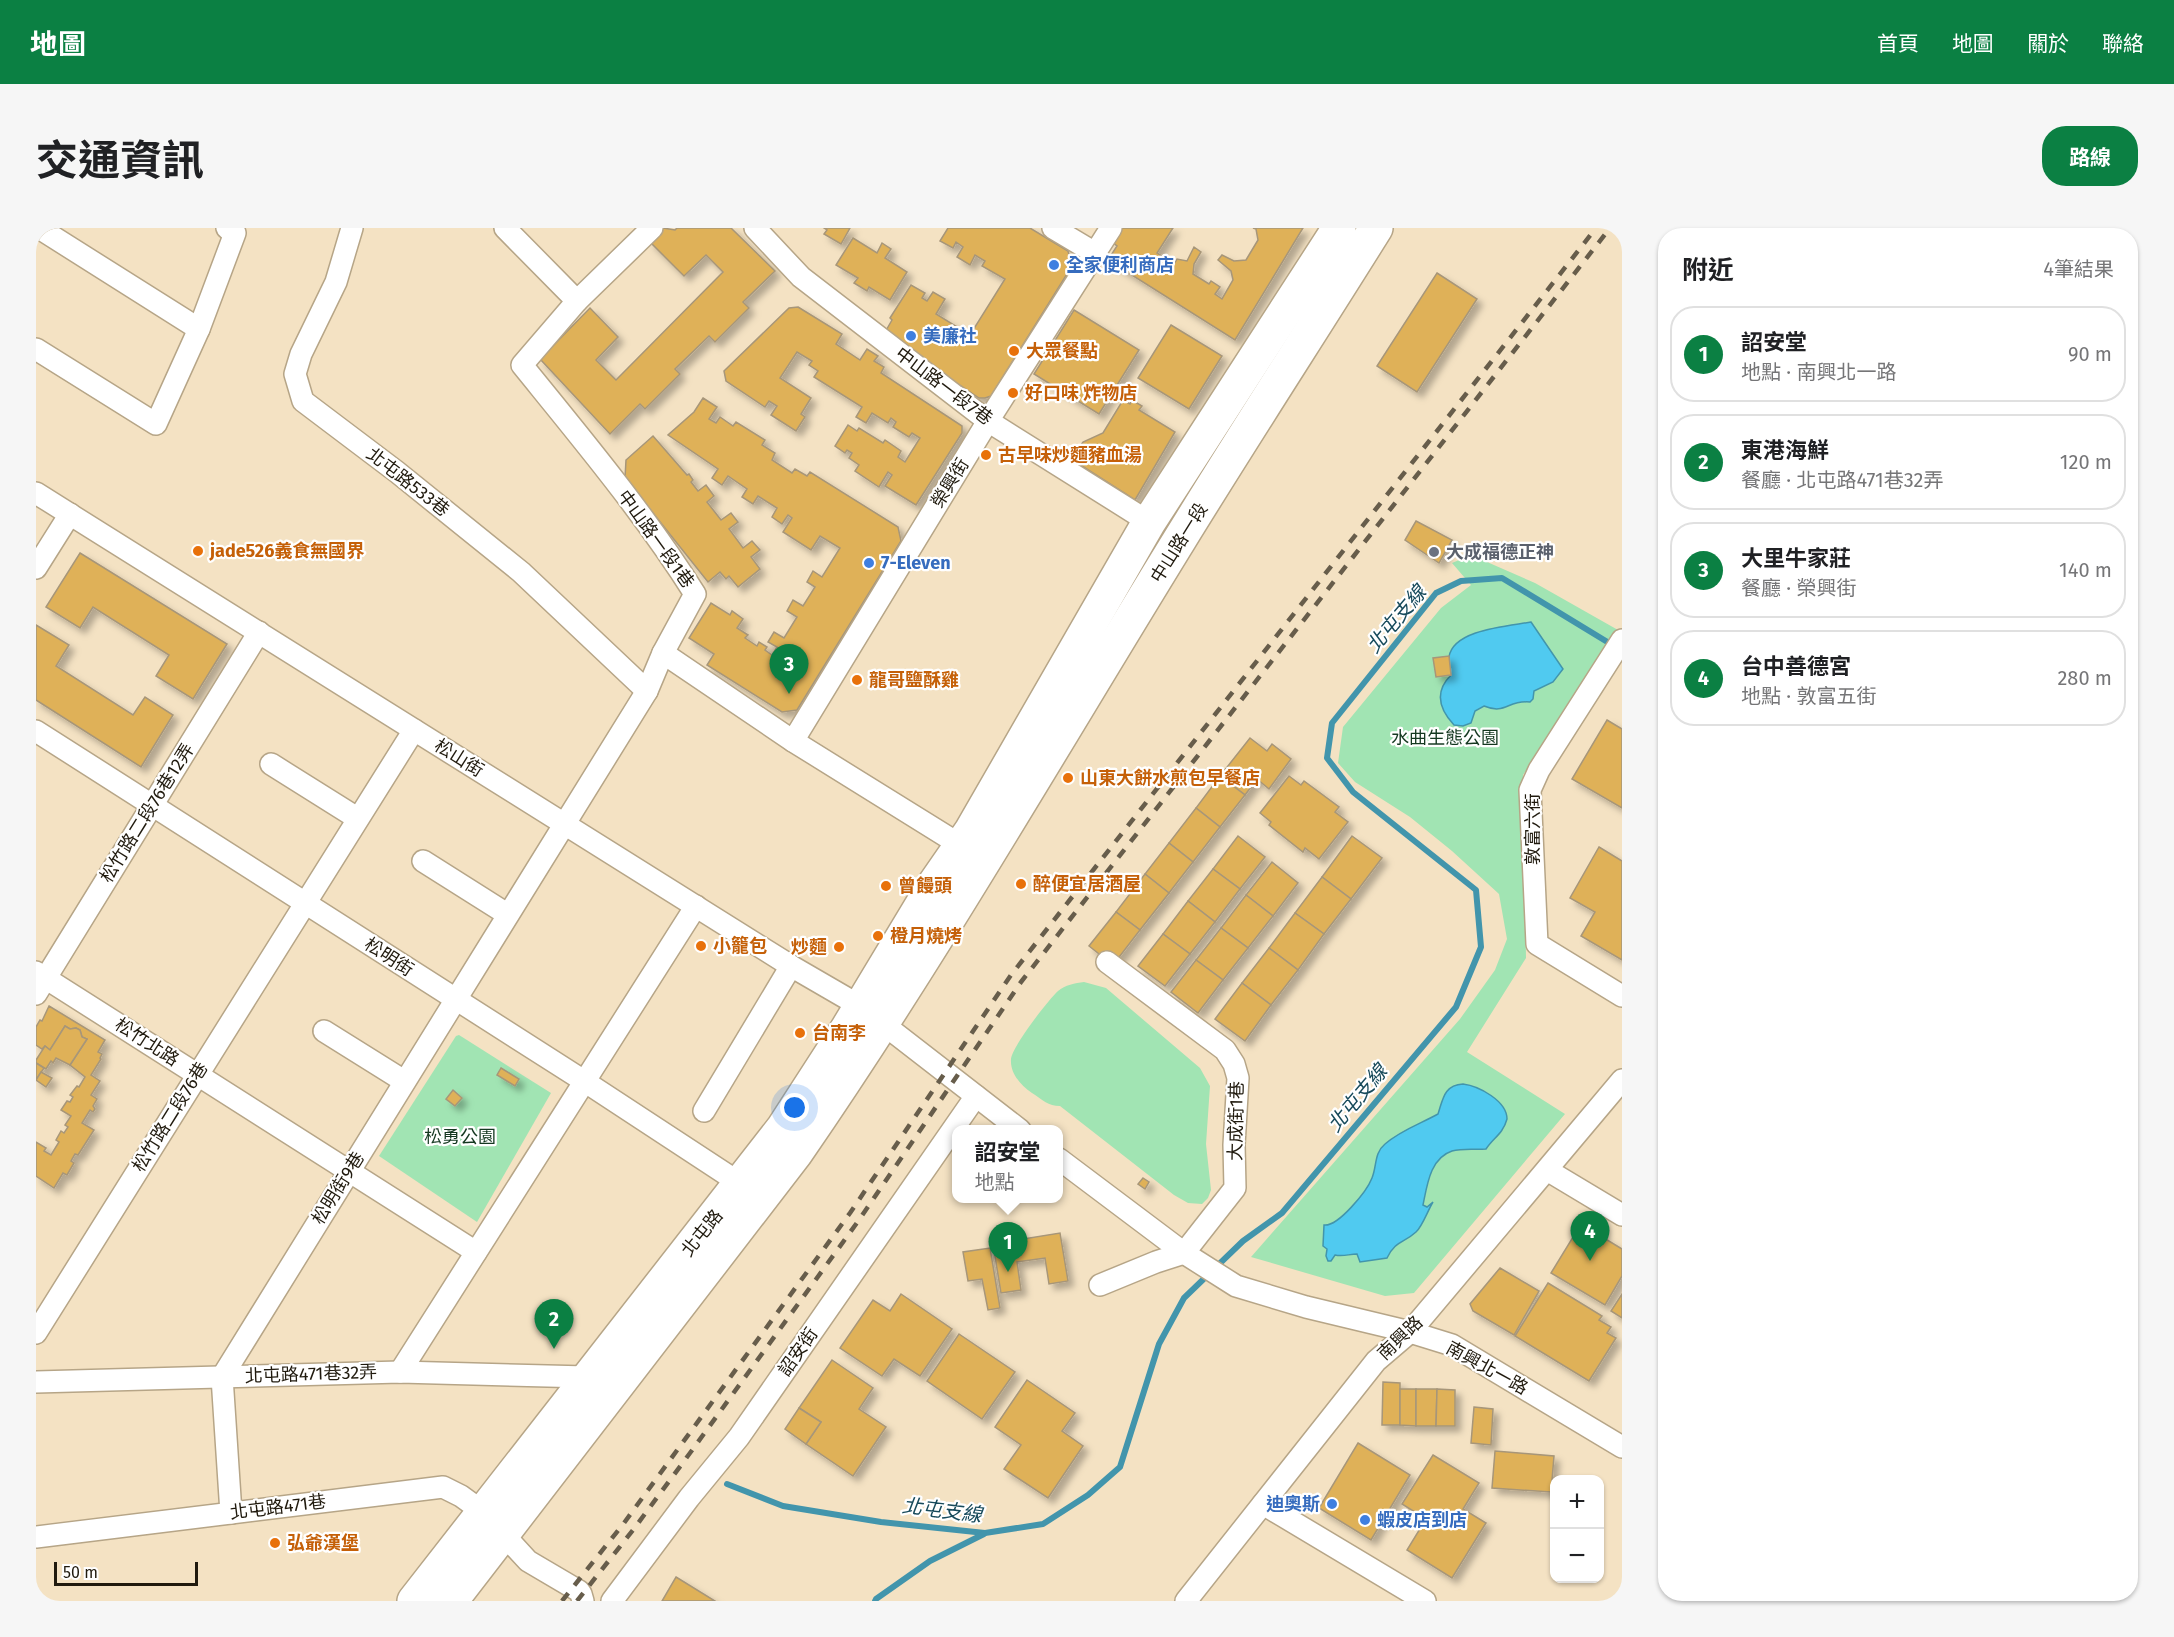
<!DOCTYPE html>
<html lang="zh-TW">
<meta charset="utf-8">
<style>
:root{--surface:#fff;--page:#f6f6f6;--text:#202124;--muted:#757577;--line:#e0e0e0;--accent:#0b8043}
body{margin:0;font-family:"Fira Sans","Noto Sans TC",sans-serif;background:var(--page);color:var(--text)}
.controls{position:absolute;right:18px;bottom:18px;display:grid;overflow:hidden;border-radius:12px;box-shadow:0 2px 4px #0004}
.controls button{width:54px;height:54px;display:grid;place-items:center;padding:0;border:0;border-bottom:2px solid var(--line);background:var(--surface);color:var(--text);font:30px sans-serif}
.scale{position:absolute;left:18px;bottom:15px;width:144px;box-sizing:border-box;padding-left:6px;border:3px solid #201a0e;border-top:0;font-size:16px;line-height:21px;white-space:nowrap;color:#201a0e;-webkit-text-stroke:4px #fff;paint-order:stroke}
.you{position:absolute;left:759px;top:880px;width:21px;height:21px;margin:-15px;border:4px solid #fff;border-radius:50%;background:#1a73e8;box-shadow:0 0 0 9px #1a73e833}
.badge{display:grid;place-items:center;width:39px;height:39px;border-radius:50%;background:var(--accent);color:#fff;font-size:20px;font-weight:700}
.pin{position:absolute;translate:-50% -50px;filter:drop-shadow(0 2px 3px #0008)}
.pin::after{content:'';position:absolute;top:32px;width:21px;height:18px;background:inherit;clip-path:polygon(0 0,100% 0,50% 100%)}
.popup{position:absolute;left:916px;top:897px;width:111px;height:78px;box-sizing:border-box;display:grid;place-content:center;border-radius:12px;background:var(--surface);filter:drop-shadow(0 2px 4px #0005);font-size:20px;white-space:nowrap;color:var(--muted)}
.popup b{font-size:22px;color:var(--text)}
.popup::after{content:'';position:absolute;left:50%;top:100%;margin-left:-12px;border:12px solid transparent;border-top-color:var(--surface)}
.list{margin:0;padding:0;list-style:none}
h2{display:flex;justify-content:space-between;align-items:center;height:78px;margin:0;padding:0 24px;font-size:26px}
h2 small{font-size:20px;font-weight:400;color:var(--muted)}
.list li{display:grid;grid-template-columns:39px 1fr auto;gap:18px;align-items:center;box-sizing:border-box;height:96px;margin:0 12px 12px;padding:0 12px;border:2px solid var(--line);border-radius:24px}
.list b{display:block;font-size:22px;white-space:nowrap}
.list p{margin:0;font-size:20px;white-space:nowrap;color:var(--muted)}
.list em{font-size:20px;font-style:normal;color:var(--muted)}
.map{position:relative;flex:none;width:1586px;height:1373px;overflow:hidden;border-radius:24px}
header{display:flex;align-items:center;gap:36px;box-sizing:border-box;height:84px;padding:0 30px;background:var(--accent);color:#fff}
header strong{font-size:28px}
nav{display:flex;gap:33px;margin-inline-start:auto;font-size:21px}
.intro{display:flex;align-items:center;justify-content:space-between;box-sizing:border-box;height:144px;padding:0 36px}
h1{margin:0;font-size:42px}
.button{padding:15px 27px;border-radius:24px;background:var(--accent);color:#fff;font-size:21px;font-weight:700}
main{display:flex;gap:36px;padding:0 36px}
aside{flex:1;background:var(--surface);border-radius:24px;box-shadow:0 2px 4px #0004}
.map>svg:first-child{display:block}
.green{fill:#a1e4b3}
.water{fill:#50caf0;stroke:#4295ac;stroke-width:1.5}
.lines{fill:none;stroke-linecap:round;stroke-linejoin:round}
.stream{stroke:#4295ac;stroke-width:6}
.building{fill:#dfb158;stroke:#a79679;stroke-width:1.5;filter:url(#shadow)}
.street-casing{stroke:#b6a587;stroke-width:24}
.primary-casing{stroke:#b6a587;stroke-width:36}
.street{stroke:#fff;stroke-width:21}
.primary{stroke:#fff;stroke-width:33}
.rail{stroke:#675d4b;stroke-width:4.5;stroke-dasharray:10 10;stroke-linecap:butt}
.shop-dot{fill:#3f7fe0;stroke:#fff;stroke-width:2}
.food-dot{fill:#e8710a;stroke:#fff;stroke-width:2}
.worship-dot{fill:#6b7280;stroke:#fff;stroke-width:2}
.labels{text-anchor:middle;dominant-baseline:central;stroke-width:4.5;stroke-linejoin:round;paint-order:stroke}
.shop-label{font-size:18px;font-weight:bold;fill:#366cbe;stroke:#fff;text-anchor:start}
.food-label{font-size:18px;font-weight:bold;fill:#c56008;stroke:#fff;text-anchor:start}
.street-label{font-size:18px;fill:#201a0e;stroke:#fff}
.worship-label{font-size:18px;font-weight:bold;fill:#5b616d;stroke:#fff;text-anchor:start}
.park-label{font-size:18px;fill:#143820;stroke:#fff}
.water-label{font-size:20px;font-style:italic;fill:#174a5b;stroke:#fff}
</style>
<header>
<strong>地圖</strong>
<nav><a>首頁</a><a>地圖</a><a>關於</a><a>聯絡</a></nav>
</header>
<div class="intro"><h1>交通資訊</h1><a class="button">路線</a></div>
<main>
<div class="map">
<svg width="1586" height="1373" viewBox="0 0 1586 1373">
<defs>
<filter id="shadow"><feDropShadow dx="5.5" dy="5.5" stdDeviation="3" flood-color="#0004"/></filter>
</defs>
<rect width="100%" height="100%" fill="#f4e2c3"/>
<g class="green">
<polygon points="1435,327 1499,355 1582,402 1487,547 1490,730 1431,824 1529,886 1378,1065 1349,1068 1215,1029 1424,791 1459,742 1471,711 1463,666 1416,623 1374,589 1319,554 1302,535 1307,499 1405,380 1435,357 1416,335"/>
<path d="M1048 754 1070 760 1164 840 1174 858 1170 916 1175 962 1172 970 1166 976 1152 975 1138 967 1024 878C1012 878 1007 872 996 865 985 857 974 846 975 831 976 819 1012 772 1022 763 1029 757 1039 755 1048 754Z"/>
<polygon points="423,807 515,865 441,994 343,928 420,808"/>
</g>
<g class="water">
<path d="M1495 394 1527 441 1517 454 1498 463 1497 471 1494 474C1471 472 1470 487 1448 478L1439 483 1435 495 1427 498 1418 497C1403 481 1398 464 1415 447 1414 442 1412 434 1413 429 1417 401 1474 398 1495 394Z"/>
<path d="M1427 856C1443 858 1471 873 1471 891 1467 906 1457 910 1450 921 1439 922 1427 920 1416 923 1394 930 1391 958 1387 977L1391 979 1397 974C1392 982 1386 999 1380 1004 1368 1015 1359 1013 1351 1030L1324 1034 1321 1026C1313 1026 1307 1029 1299 1027L1295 1033H1292L1290 1028 1291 1021 1287 1018 1288 997C1302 999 1331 963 1336 950 1341 938 1338 925 1349 916 1365 902 1384 896 1402 886 1407 871 1408 857 1427 856Z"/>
</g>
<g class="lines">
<g class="stream">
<polyline points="691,1256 747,1278 845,1294 949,1305 1007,1296 1052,1267 1084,1239 1123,1116 1148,1070 1207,1013 1246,985 1420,779 1445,719 1440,662 1317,564 1291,530 1296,495 1400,365 1425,353 1466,350 1578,418"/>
<polyline points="839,1373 840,1371 894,1333 948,1306"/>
</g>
</g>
<g class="building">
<polygon points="627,0 639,2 641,0 695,0 739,43 707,74 713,80 679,114 673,108 639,141 644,146 609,181 604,176 574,206 504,131 554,80 582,109 560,132 580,152 687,44 670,27 648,48 613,13"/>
<polygon points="788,0 814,0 805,16 788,6 791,2"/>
<polygon points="912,0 994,0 1032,23 1036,38 955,168 949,170 943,170 848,106 856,92 854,90 875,57 889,65 886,70 891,73 897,64 909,71 900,86 934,107 969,51 946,38 949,33 939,27 934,37 921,29 927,19 920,14 917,20 904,13"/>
<polygon points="1085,0 1137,0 1121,25 1138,36 1141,31 1151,33 1158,19 1165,24 1158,36 1157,46 1173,56 1175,53 1184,59 1179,66 1186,71 1197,52 1195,43 1182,32 1186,27 1198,33 1210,32 1222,12 1220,1 1217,0 1267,0 1199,112 1072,32 1081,18 1076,14"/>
<polygon points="817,10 841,25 846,15 855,21 849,30 871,44 854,72 833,59 831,63 818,55 822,50 800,37"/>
<polygon points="1401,45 1441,71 1381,164 1341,138"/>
<polygon points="762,79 806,106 800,116 824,132 831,121 842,128 838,133 848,139 845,145 926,198 926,205 880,277 849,258 856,247 852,244 843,259 819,243 823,237 813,230 816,225 811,222 809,225 799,218 812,197 821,203 823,200 847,215 849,212 865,223 862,229 869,234 884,210 876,205 873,209 857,199 860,194 855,190 852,195 836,185 830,195 820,189 826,179 778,149 782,143 773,137 776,133 761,124 744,150 775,170 765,186 769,189 760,203 735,187 741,178 733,173 729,179 690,153 688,143 753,80"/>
<polygon points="1038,82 1103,122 1063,186 998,146"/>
<polygon points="1135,97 1186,128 1153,181 1102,150"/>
<polygon points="667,170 681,179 673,191 680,195 684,189 697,198 700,194 729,212 726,217 739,225 736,232 756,245 759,241 771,248 774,244 862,299 865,313 761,482 746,484 671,437 678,426 653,410 675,375 694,387 696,383 707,391 701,400 712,407 709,410 721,418 723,414 731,419 729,422 736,427 741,419 732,414 738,404 748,410 761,389 751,383 757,372 767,378 779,359 771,354 777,343 786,349 804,320 784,308 775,322 747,304 756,290 752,287 746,296 736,289 741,280 722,268 717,276 706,269 711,261 692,248 686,257 676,250 682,241 632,207 658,184"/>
<polygon points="1087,172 1094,176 1096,172 1106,178 1103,182 1139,204 1099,272 1035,231 1047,214 1067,205"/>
<polygon points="617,208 651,247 653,246 657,252 655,254 662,263 670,257 678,268 671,274 685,292 695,285 702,294 693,301 707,320 716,313 724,322 715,329 724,341 702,359 693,348 690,351 684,344 672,354 589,250 590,232"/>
<polygon points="1380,293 1416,312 1403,335 1369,312"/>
<polygon points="44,325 191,416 157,471 120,448 133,427 57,379 44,400 10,379"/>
<polygon points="0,397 33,417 20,438 97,487 109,469 137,487 105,539 0,472"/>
<polygon points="1413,428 1415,447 1400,449 1397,430"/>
<polygon points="1571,492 1586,501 1586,580 1536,551"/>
<polygon points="1214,510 1231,523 1236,516 1255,531 1233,561 1221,551 1209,567 1184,548"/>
<polygon points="1184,548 1209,567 1184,599 1160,580"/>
<polygon points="1253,548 1265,557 1268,553 1303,579 1299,584 1312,594 1283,631 1269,620 1267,624 1233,597 1235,594 1224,585"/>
<polygon points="1160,580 1184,599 1157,634 1133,615"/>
<polygon points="1202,608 1229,629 1204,661 1177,641"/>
<polygon points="1316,608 1346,630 1315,671 1286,649"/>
<polygon points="1133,615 1157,634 1133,665 1109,646"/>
<polygon points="1563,619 1586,633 1586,732 1545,708 1559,684 1534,670"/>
<polygon points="1236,634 1262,655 1237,688 1210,667"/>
<polygon points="1177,641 1204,661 1179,694 1152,673"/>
<polygon points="1109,646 1133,665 1104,702 1080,684"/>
<polygon points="1286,649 1315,671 1288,706 1259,685"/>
<polygon points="1210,667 1237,688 1212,720 1185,700"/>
<polygon points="1152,673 1179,694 1154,726 1127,706"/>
<polygon points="1080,684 1104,702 1077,737 1053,718"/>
<polygon points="1259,685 1288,706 1262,742 1233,720"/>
<polygon points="1185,700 1212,720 1187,752 1160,732"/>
<polygon points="1127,706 1154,726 1129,758 1102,738"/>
<polygon points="1233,720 1262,742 1235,777 1206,755"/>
<polygon points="1160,732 1187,752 1162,785 1135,764"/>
<polygon points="1206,755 1235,777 1209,813 1179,791"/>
<polygon points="13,778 69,812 62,824 66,826 64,830 65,831 55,847 64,853 55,867 61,871 57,878 59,881 57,884 54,882 46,895 58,902 42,927 39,926 35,933 38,935 31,947 27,945 18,960 0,948 0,914 10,920 8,923 15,927 23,914 20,912 25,903 28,905 32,899 29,897 35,888 25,882 31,873 34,874 37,869 34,867 41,858 43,859 49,849 34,837 51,811 46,809 44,802 40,800 34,801 29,798 14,822 9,818 6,821 0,817 0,799 4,792 6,793"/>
<polygon points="29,798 34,801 40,800 44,802 46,809 51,811 34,837 20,830 17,835 15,833 10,841 0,835 0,832 9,818 14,822"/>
<polygon points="0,835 8,840 0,852"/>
<polygon points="465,840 483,851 479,858 461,847"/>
<polygon points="5,844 16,850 10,859 0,852"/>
<polygon points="417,862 426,870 419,878 410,871"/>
<polygon points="1107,950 1113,954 1109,961 1102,956"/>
<polygon points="1545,996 1586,1021 1586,1048 1569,1077 1515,1045"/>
<polygon points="1024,1005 1032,1053 1013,1056 1009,1030 981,1034 985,1062 965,1065 957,1016"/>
<polygon points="954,1020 964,1080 952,1082 946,1051 932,1053 927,1024"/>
<polygon points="1464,1040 1503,1063 1478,1107 1437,1083 1434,1076"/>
<polygon points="1512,1055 1566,1088 1563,1092 1575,1099 1571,1105 1580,1110 1553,1153 1479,1108"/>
<polygon points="865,1066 916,1101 884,1148 858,1131 846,1148 804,1120 837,1072 854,1083"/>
<polygon points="1586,1066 1586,1090 1575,1083"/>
<polygon points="923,1106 979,1144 946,1191 891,1153"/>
<polygon points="796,1132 837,1160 823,1181 850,1199 817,1248 770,1216 785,1194 763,1180"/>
<polygon points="991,1152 1039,1185 1026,1203 1047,1218 1012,1270 968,1241 985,1217 959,1199"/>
<polygon points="1347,1154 1364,1155 1364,1197 1346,1197"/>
<polygon points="1364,1161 1380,1161 1380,1198 1364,1197"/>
<polygon points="1380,1161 1401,1161 1400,1198 1380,1198"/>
<polygon points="1401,1161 1419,1162 1419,1198 1400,1198"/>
<polygon points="1438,1179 1457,1181 1455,1217 1435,1215"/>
<polygon points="763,1180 785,1194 770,1216 749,1201"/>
<polygon points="1322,1215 1374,1247 1335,1312 1283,1280"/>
<polygon points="1459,1223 1518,1228 1515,1264 1456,1260"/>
<polygon points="1397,1227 1443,1255 1427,1281 1450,1295 1416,1350 1371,1322 1390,1291 1366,1276"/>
<polygon points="640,1349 679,1373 626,1373"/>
</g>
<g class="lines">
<g class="street-casing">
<g id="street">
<polyline points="3,0 163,101"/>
<polyline points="316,0 300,54 265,126 259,146 267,173 361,244 485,344 611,463"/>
<polyline points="469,0 541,73"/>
<polyline points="719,0 765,49 952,193 1113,294"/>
<polyline points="1017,0 1059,25"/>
<polyline points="0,121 120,196 163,101 199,5 191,0"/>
<polyline points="0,265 755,738 824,778 984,902"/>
<polyline points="0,340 34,286"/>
<polyline points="1586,412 1503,542 1494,562 1501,716 1586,768"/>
<polyline points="627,425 757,513 934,623"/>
<polyline points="0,503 548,853 705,956"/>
<polyline points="757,513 952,193 1075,0"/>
<polyline points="235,536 321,590"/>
<polyline points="387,633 471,686"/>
<polyline points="1071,734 1189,822 1198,836 1202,850 1198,917 1199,960 1148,1025"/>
<polyline points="0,744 440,1024"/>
<polyline points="0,766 223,404"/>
<polyline points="288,803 368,853"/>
<polyline points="668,883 755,738"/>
<polyline points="1023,931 1148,1025 1200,1058 1270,1079 1374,1104 1416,1117 1586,1219"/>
<polyline points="1511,942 1586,987"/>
<polyline points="1064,1057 1120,1034 1148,1025"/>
<polyline points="0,1105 378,502"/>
<polyline points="364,1144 660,678"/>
<polyline points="0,1154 364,1144 551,1149"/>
<polyline points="1227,1276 1389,1373"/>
<path d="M195 1285 186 1149 611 463 627 425 659 366C608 285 546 211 486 137L541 73 616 0"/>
<polyline points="0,1309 407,1259 425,1268 447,1284 492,1333 543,1363 545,1366 547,1373"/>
<polyline points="576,1373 653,1270 703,1209 940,868"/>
<polyline points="1150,1373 1340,1133 1374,1104 1586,852"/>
</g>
</g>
<g class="primary-casing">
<g id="primary">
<polyline points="378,1373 747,900 811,801 899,655 935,603 1113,294 1303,0"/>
<path d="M415 1373 760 925C897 726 1017 517 1144 311 1208 207 1275 104 1340 0"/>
</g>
</g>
<use href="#street" class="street"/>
<use href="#primary" class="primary"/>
<g class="rail">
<polyline points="526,1373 588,1295 814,985 975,747 1560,0"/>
<polyline points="541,1373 597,1302 654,1225 823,992 985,754 1574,0"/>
</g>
</g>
<g class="shop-dot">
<circle cx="1018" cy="37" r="6"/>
<circle cx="875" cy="108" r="6"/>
<circle cx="833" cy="335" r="6"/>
<circle cx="1296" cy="1276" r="6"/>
<circle cx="1329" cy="1292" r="6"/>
</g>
<g class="food-dot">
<circle cx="978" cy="123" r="6"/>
<circle cx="977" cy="165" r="6"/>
<circle cx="950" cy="227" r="6"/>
<circle cx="162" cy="323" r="6"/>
<circle cx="821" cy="452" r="6"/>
<circle cx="1032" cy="550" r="6"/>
<circle cx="985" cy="656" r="6"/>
<circle cx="850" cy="658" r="6"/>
<circle cx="842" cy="708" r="6"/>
<circle cx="665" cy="718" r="6"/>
<circle cx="803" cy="719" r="6"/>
<circle cx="764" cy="805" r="6"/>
<circle cx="239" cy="1315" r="6"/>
</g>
<circle class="worship-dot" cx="1398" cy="324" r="6"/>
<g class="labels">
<g class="shop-label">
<text x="1030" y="37">全家便利商店</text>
<text x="887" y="108">美廉社</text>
<text x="845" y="335">7-Eleven</text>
<text x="1284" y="1276" text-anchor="end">迪奧斯</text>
<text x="1341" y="1292">蝦皮店到店</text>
</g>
<g class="food-label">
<text x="990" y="123">大眾餐點</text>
<text x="989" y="165">好口味 炸物店</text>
<text x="962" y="227">古早味炒麵豬血湯</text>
<text x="174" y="323">jade526義食無國界</text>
<text x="833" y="452">龍哥鹽酥雞</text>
<text x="1044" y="550">山東大餅水煎包早餐店</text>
<text x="997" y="656">醉便宜居酒屋</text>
<text x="862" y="658">曾饅頭</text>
<text x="854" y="708">橙月燒烤</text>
<text x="677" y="718">小籠包</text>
<text x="791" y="719" text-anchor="end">炒麵</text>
<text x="776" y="805">台南李</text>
<text x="251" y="1315">弘爺漢堡</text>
</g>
<g class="street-label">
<text transform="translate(908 158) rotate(37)">中山路一段7巷</text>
<text transform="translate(372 254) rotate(38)">北屯路533巷</text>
<text transform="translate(914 255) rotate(-58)">榮興街</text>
<text transform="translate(620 311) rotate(54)">中山路一段1巷</text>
<text transform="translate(1143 315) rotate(-58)">中山路一段</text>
<text transform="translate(423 530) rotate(32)">松山街</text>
<text transform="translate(111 585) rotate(-58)">松竹路二段76巷12弄</text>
<text transform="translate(1497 601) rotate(-90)">敦富六街</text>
<text transform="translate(353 729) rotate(33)">松明街</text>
<text transform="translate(111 814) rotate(33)">松竹北路</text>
<text transform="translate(134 889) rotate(-58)">松竹路二段76巷</text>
<text transform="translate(1200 893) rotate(-89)">大成街1巷</text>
<text transform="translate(302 960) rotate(-58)">松明街9巷</text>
<text transform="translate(666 1005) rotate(-51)">北屯路</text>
<text transform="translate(1364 1110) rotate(-44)">南興路</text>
<text transform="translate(762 1124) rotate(-55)">詔安街</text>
<text transform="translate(1451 1140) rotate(29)">南興北一路</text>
<text transform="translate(275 1146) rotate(-2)">北屯路471巷32弄</text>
<text transform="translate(242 1279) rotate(-7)">北屯路471巷</text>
</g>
<g class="worship-label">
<text x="1410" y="324">大成福德正神</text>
</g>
<g class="park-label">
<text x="1409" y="510">水曲生態公園</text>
<text x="424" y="909">松勇公園</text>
</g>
<g class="water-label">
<text transform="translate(1360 391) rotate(-50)">北屯支線</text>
<text transform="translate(1321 870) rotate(-50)">北屯支線</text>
<text transform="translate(906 1282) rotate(7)">北屯支線</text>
</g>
</g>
</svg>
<div class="controls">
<button>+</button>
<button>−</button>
</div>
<div class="scale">50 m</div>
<div class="you"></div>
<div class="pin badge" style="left:972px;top:1044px">1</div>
<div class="popup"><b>詔安堂</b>地點</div>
<div class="pin badge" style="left:518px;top:1121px">2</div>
<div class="pin badge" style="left:753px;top:466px">3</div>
<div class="pin badge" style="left:1554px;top:1033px">4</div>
</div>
<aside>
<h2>附近<small>4筆結果</small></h2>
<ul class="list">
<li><span class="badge">1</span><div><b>詔安堂</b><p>地點 · 南興北一路</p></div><em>90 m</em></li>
<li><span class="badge">2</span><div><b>東港海鮮</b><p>餐廳 · 北屯路471巷32弄</p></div><em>120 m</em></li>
<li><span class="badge">3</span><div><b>大里牛家莊</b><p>餐廳 · 榮興街</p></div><em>140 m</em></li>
<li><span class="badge">4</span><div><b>台中善德宮</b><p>地點 · 敦富五街</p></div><em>280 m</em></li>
</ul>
</aside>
</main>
